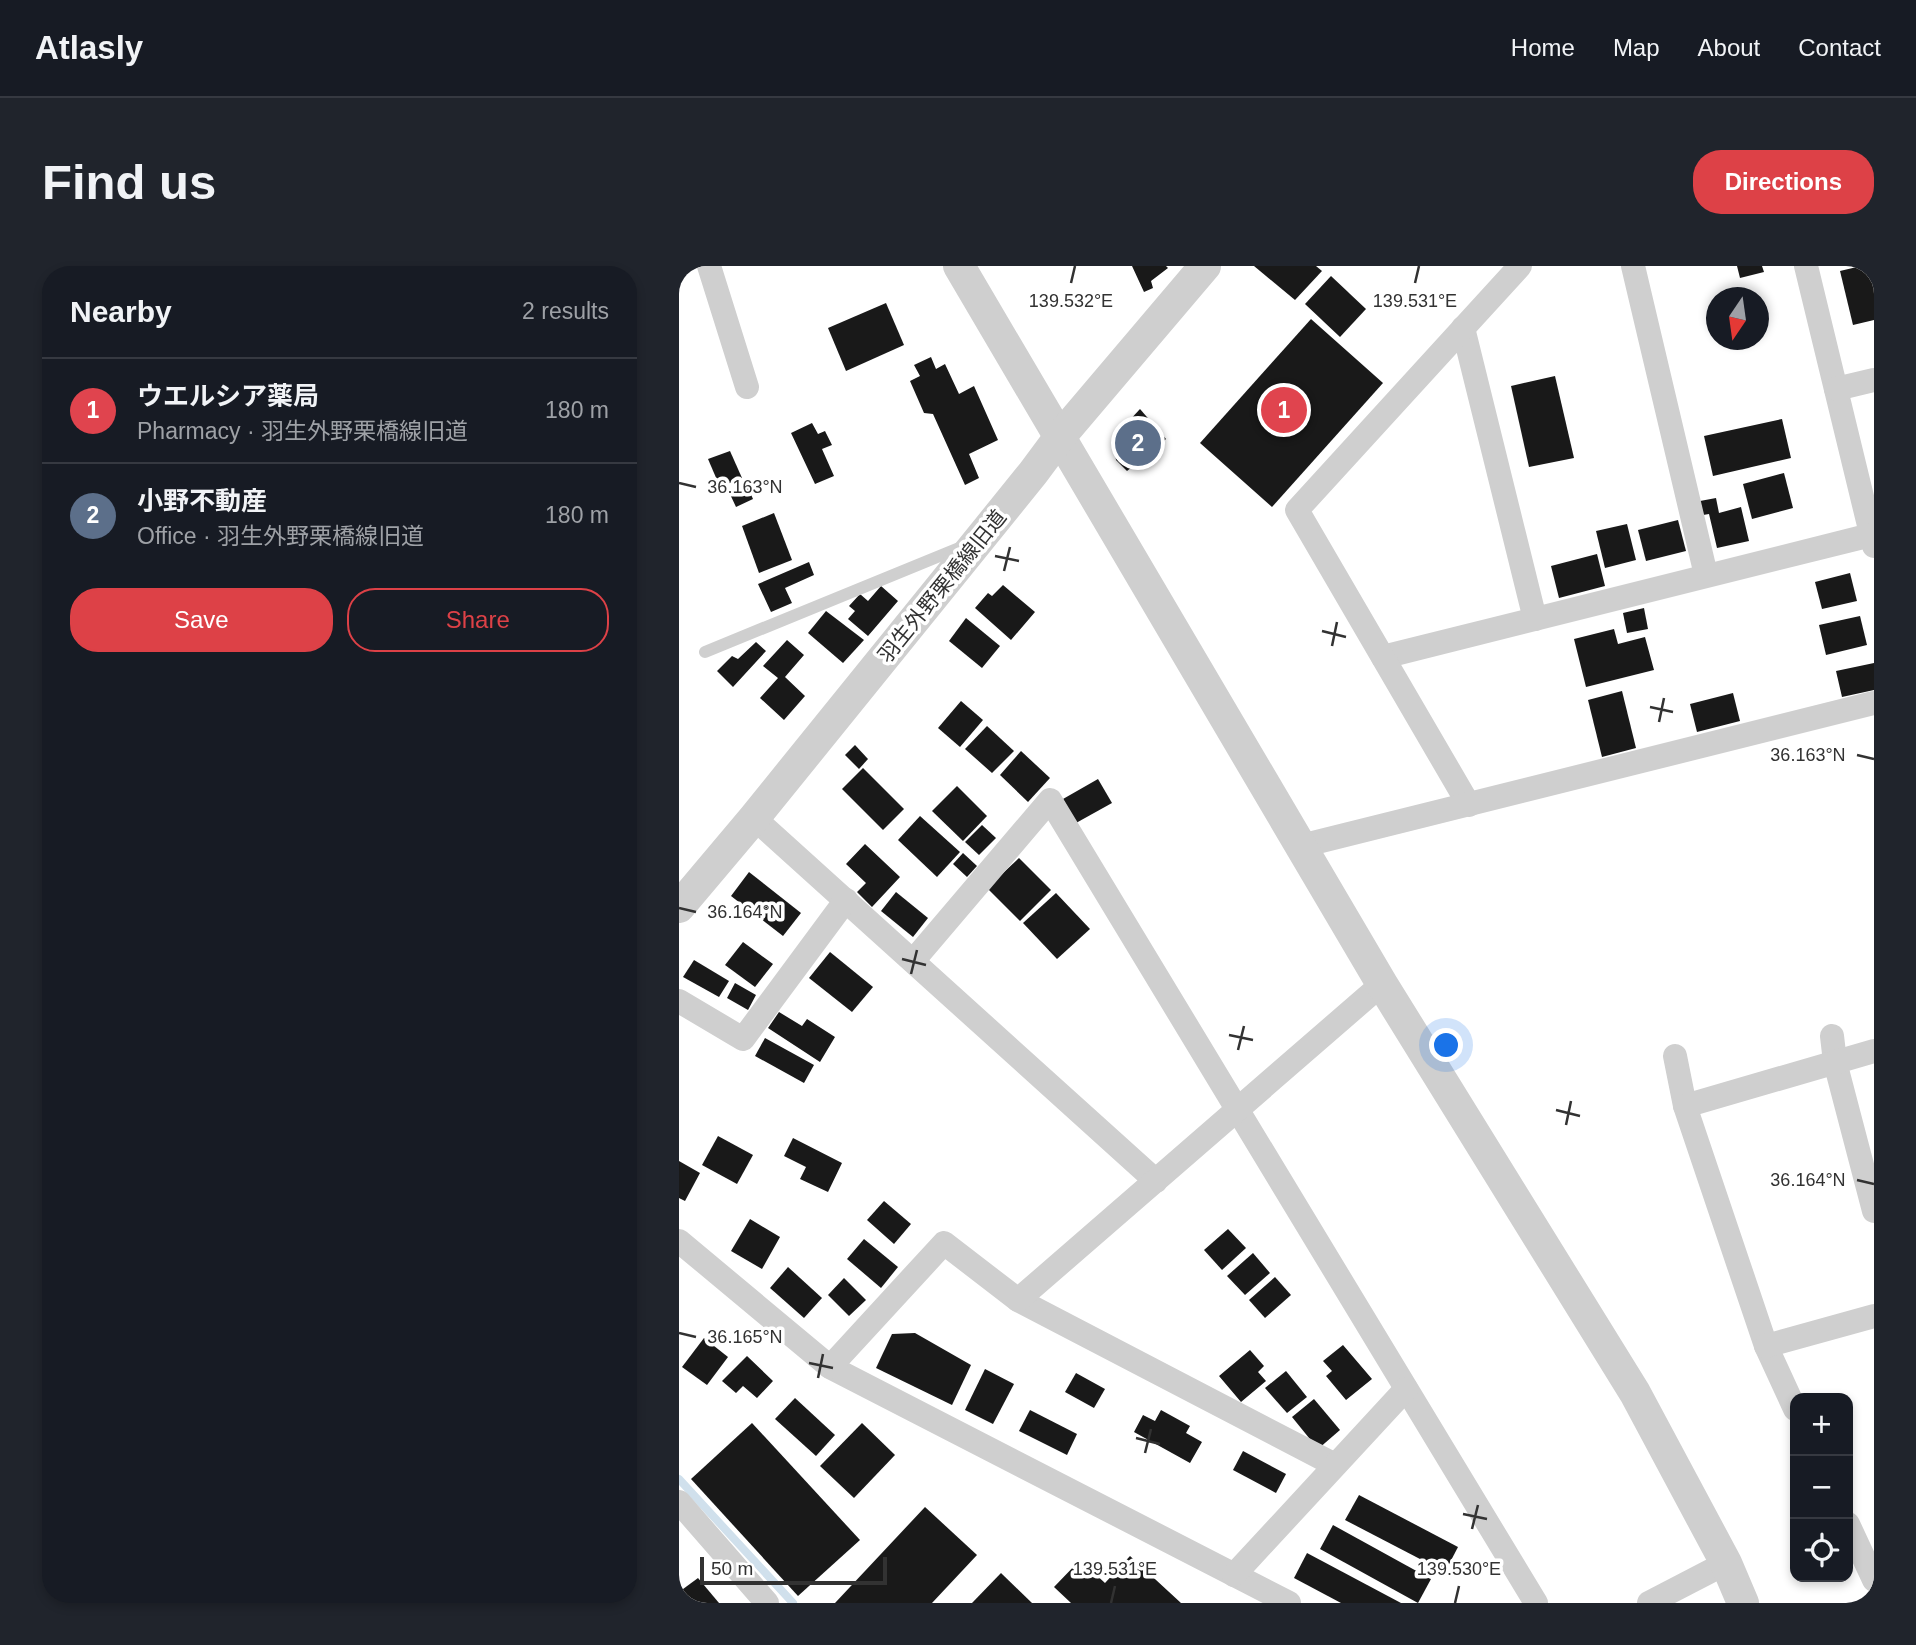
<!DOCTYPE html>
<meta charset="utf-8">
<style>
:root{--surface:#171b24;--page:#20242c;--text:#f1f3f6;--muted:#9ea1a6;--line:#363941;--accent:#dd4147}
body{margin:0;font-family:Helvetica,"Noto Sans JP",sans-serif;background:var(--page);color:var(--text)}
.controls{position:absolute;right:21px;bottom:21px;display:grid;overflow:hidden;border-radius:14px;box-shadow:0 4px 10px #0003}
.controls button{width:63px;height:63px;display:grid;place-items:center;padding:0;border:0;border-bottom:2px solid var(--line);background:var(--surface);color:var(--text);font:35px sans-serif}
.compass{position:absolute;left:1027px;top:21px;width:63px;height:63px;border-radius:50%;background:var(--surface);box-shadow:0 4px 10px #0003;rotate:193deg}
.scale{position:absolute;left:21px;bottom:18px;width:187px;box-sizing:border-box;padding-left:7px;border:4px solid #323232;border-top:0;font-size:19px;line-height:24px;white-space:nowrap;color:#323232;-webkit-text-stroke:5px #fff;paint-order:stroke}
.you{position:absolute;left:768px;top:780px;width:24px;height:24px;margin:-18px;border:5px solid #fff;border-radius:50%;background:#1a73e8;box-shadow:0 0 0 10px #1a73e833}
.badge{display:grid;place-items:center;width:46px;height:46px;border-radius:50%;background:var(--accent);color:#fff;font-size:23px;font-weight:700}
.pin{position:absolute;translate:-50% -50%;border:4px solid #fff;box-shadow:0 2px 7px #0006}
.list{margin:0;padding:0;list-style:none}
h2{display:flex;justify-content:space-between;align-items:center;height:91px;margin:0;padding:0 28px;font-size:30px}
h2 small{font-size:23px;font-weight:400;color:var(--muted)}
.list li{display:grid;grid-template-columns:46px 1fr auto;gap:21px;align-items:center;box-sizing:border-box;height:105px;padding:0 28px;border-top:2px solid var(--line)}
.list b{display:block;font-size:26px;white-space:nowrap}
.list p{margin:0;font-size:23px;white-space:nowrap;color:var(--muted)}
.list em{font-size:23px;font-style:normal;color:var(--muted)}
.actions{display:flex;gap:14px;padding:21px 28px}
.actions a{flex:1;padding:16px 0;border:2px solid var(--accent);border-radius:28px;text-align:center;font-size:24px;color:var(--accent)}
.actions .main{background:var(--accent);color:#fff}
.icon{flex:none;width:38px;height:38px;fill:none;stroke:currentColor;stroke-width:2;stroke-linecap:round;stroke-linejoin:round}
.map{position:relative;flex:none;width:1195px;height:1337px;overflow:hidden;border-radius:28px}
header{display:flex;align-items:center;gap:42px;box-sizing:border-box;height:98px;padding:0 35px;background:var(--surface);border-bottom:2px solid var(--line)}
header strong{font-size:33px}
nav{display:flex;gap:38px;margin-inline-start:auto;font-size:24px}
.intro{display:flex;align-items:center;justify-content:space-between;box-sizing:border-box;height:168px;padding:0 42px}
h1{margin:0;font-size:49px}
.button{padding:18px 32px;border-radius:28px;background:var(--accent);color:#fff;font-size:24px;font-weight:700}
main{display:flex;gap:42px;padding:0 42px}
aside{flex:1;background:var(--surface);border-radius:28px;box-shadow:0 4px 10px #0003}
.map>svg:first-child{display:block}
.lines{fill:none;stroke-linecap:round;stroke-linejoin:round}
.stream{stroke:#d0e0ec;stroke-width:8}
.building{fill:#191919}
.service{stroke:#cfcfcf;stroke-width:12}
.minor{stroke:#cfcfcf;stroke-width:24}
.tertiary{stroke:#cfcfcf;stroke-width:32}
.ticks{fill:none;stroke:#323232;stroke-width:2.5}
.labels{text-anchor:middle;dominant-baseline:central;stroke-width:7;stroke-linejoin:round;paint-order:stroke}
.street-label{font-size:21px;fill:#323232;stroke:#fff}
.ticks-label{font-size:18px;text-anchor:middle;fill:#323232;stroke:#fff;stroke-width:7;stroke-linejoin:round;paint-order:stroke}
</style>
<header>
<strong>Atlasly</strong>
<nav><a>Home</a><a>Map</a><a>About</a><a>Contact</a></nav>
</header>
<div class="intro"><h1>Find us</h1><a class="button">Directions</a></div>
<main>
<aside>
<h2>Nearby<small>2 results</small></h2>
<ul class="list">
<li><span class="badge" style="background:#e0444e">1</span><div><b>ウエルシア薬局</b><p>Pharmacy · 羽生外野栗橋線旧道</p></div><em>180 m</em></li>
<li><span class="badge" style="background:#5c6f8a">2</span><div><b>小野不動産</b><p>Office · 羽生外野栗橋線旧道</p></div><em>180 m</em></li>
</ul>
<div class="actions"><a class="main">Save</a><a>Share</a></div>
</aside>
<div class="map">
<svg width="1195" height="1337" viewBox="0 0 1195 1337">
<rect width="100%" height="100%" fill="#fff"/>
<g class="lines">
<polyline class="stream" points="0,1213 114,1337"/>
</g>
<g class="building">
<polygon points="453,0 487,0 489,2 472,15 474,22 465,26"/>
<polygon points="575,0 637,0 643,5 616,34"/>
<polygon points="1058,0 1083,0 1085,6 1061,12"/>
<polygon points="1182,0 1195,0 1195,54 1174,59 1161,5"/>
<polygon points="652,10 687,43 661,71 626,38"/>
<polygon points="207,37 225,79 167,105 149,62"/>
<polygon points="632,53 704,117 593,241 521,177"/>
<polygon points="252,91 257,103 266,98 280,128 295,120 319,174 290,188 300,212 286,219 254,148 245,147 231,115 241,110 235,99"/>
<polygon points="876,110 895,192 850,201 832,120"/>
<polygon points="461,143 487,173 448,205 437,194 435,181 437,169"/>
<polygon points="1103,153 1112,192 1034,210 1025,170"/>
<polygon points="133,157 139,168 146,165 153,179 143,183 155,210 136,218 112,167"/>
<polygon points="51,185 63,212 41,221 29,193"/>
<polygon points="1105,207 1114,242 1073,253 1064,218"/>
<polygon points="67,217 74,233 57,241 50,226"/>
<polygon points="1037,232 1040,247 1062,241 1070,275 1038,282 1030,248 1024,249 1021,235"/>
<polygon points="95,247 113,294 80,307 63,260"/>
<polygon points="999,254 1007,285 967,295 959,264"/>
<polygon points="948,258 957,294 926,302 917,265"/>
<polygon points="918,288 926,320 880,332 872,300"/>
<polygon points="130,296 135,309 106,322 113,337 92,346 79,318"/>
<polygon points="1171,307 1178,335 1143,343 1136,316"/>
<polygon points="324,319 356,346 332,374 296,342 309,327 313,330"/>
<polygon points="202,320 219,335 189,370 169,353 176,345 170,340 181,328 189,335"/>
<polygon points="965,342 969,363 948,367 944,347"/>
<polygon points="147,345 185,374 164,397 129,367"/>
<polygon points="1181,350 1188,379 1147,389 1140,359"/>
<polygon points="287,352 321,380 303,402 270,375"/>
<polygon points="935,363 939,378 966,371 975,404 907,421 895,373"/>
<polygon points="108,374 125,389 106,411 126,430 105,454 81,432 99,412 84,400"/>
<polygon points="77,376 87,385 54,421 38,405 53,390 59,393"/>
<polygon points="1195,397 1195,424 1163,431 1157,405"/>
<polygon points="943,425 957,482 923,491 909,434"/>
<polygon points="1054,427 1061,455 1018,466 1011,438"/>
<polygon points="282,435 304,454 281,481 259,462"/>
<polygon points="308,460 335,485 313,507 286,483"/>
<polygon points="176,479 189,493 180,503 166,489"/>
<polygon points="342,485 371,512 349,536 321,509"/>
<polygon points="184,502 225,543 204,564 163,523"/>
<polygon points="419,513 433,537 397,557 384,533"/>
<polygon points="278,520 308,550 284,575 253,545"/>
<polygon points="241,550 281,586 258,611 219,574"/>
<polygon points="303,559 317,572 300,589 286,576"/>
<polygon points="186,578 221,611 193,641 178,626 187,617 167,598"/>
<polygon points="284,587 298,600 288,611 274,598"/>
<polygon points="340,592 372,624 341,655 308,622"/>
<polygon points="70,606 122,647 104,670 52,630"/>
<polygon points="217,626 249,652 234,671 202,645"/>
<polygon points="377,627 411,663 378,693 344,657"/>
<polygon points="64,676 94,698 76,721 46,699"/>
<polygon points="151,686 194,721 173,746 130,712"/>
<polygon points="15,694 50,715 40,731 4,711"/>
<polygon points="56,717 77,729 69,744 48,732"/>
<polygon points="100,746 123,760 128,753 156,771 141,796 89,762"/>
<polygon points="86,772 135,799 125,817 76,790"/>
<polygon points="39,870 74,889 58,918 23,899"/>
<polygon points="114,872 163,897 149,926 121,913 127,901 105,890"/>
<polygon points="0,895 21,907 6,935 0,932"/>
<polygon points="205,935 232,958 215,978 188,954"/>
<polygon points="71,953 101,971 83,1003 52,985"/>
<polygon points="549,963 567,982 543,1004 525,984"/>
<polygon points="185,973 219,1001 202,1022 168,993"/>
<polygon points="574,987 591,1007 566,1029 548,1010"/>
<polygon points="109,1001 143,1032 125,1052 91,1022"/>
<polygon points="596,1011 612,1029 586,1052 570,1034"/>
<polygon points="165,1012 187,1034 170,1050 149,1029"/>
<polygon points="236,1067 292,1099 273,1139 197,1102 213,1068"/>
<polygon points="25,1072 49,1091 28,1119 3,1101"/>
<polygon points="664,1079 693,1113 667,1134 647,1110 653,1105 644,1095"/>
<polygon points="571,1084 585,1100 579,1106 587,1115 562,1136 540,1110"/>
<polygon points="68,1090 94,1115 78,1132 64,1120 57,1127 43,1115"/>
<polygon points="306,1103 335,1118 314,1158 286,1144"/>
<polygon points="607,1105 628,1131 608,1147 586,1122"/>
<polygon points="397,1107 426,1123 415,1142 386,1126"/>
<polygon points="116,1132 156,1169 137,1190 96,1153"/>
<polygon points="635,1133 661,1164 639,1183 613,1151"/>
<polygon points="351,1144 398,1168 388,1189 340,1165"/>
<polygon points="482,1144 511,1160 507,1167 523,1176 511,1197 455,1166 464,1149 476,1155"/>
<polygon points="73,1157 181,1274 119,1330 12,1213"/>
<polygon points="183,1157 216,1189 175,1232 141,1200"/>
<polygon points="564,1185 607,1208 597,1227 554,1204"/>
<polygon points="680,1229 779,1281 766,1306 666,1254"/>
<polygon points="246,1241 298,1289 253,1337 156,1337"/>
<polygon points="654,1259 752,1313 739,1337 641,1283"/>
<polygon points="628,1287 722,1337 662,1337 615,1312"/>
<polygon points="451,1290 502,1337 392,1337 375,1321 401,1294 426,1317"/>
<polygon points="322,1307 353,1337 293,1337"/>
<polygon points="19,1312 40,1337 0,1337 0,1326"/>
</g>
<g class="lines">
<polyline class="service" points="26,386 285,280"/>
<g class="minor">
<polyline points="30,0 68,121"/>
<polyline points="954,0 1027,309"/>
<polyline points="1127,0 1195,280"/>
<polyline points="784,62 856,353"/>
<polyline points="1157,123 1195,114"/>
<polyline points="704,391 1192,269"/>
<polyline points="790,539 618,244 841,0"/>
<polyline points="75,552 477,915"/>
<polyline points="622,580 1195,437"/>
<polyline points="234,695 371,534 857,1337"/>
<polyline points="0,735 64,773 167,634"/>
<polyline points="1153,770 1156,796 1195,945"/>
<polyline points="996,790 1006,840 1087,1080 1116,1143"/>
<polyline points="1006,840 1195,785"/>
<polyline points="0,975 151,1101 610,1337"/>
<polyline points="339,1034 656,1199"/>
<polyline points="1087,1080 1195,1050"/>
<polyline points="151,1101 265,977 339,1034 703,718"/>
<polyline points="0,1236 88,1337"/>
<polyline points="1169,1258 1195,1314"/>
<polyline points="555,1309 727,1123"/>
<polyline points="970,1337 1047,1297"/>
</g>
<g class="tertiary">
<polyline points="280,0 703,718 956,1127 1047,1297 1064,1337"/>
<polyline points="0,641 75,552 354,207 380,172 526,0"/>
</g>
</g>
<path class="ticks" d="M392 17 396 0M736 17 740 0M0 217 17 221M316 290 340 295M325 305 331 281M643 365 667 371M653 380 658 356M971 441 994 446M980 456 985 432M1178 489 1195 493M0 642 17 646M223 693 247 699M232 708 238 684M550 769 574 774M559 784 565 760M877 844 901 850M887 859 892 835M1178 914 1195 918M0 1067 17 1071M130 1097 154 1102M139 1112 144 1088M457 1172 481 1178M466 1187 472 1163M784 1248 808 1253M793 1263 799 1239M432 1337 436 1320M776 1337 780 1320"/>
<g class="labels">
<g class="street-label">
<text transform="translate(263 320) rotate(-51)">羽生外野栗橋線旧道</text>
</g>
</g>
<g class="ticks-label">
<text x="392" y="41">139.532°E</text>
<text x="736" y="41">139.531°E</text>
<text x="66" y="227">36.163°N</text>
<text x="1129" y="495">36.163°N</text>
<text x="66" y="652">36.164°N</text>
<text x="1129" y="920">36.164°N</text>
<text x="66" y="1077">36.165°N</text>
<text x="436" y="1309">139.531°E</text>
<text x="780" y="1309">139.530°E</text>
</g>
</svg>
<div class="controls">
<button>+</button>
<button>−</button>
<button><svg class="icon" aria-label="locate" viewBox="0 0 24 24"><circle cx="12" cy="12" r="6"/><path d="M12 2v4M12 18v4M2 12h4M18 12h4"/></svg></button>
</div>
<svg class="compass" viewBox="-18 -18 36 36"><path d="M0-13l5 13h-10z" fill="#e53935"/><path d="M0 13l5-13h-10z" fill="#9ea1a6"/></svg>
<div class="scale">50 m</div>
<div class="you"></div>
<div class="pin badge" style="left:605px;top:144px;background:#e0444e">1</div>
<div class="pin badge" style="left:459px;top:177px;background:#5c6f8a">2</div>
</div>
</main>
